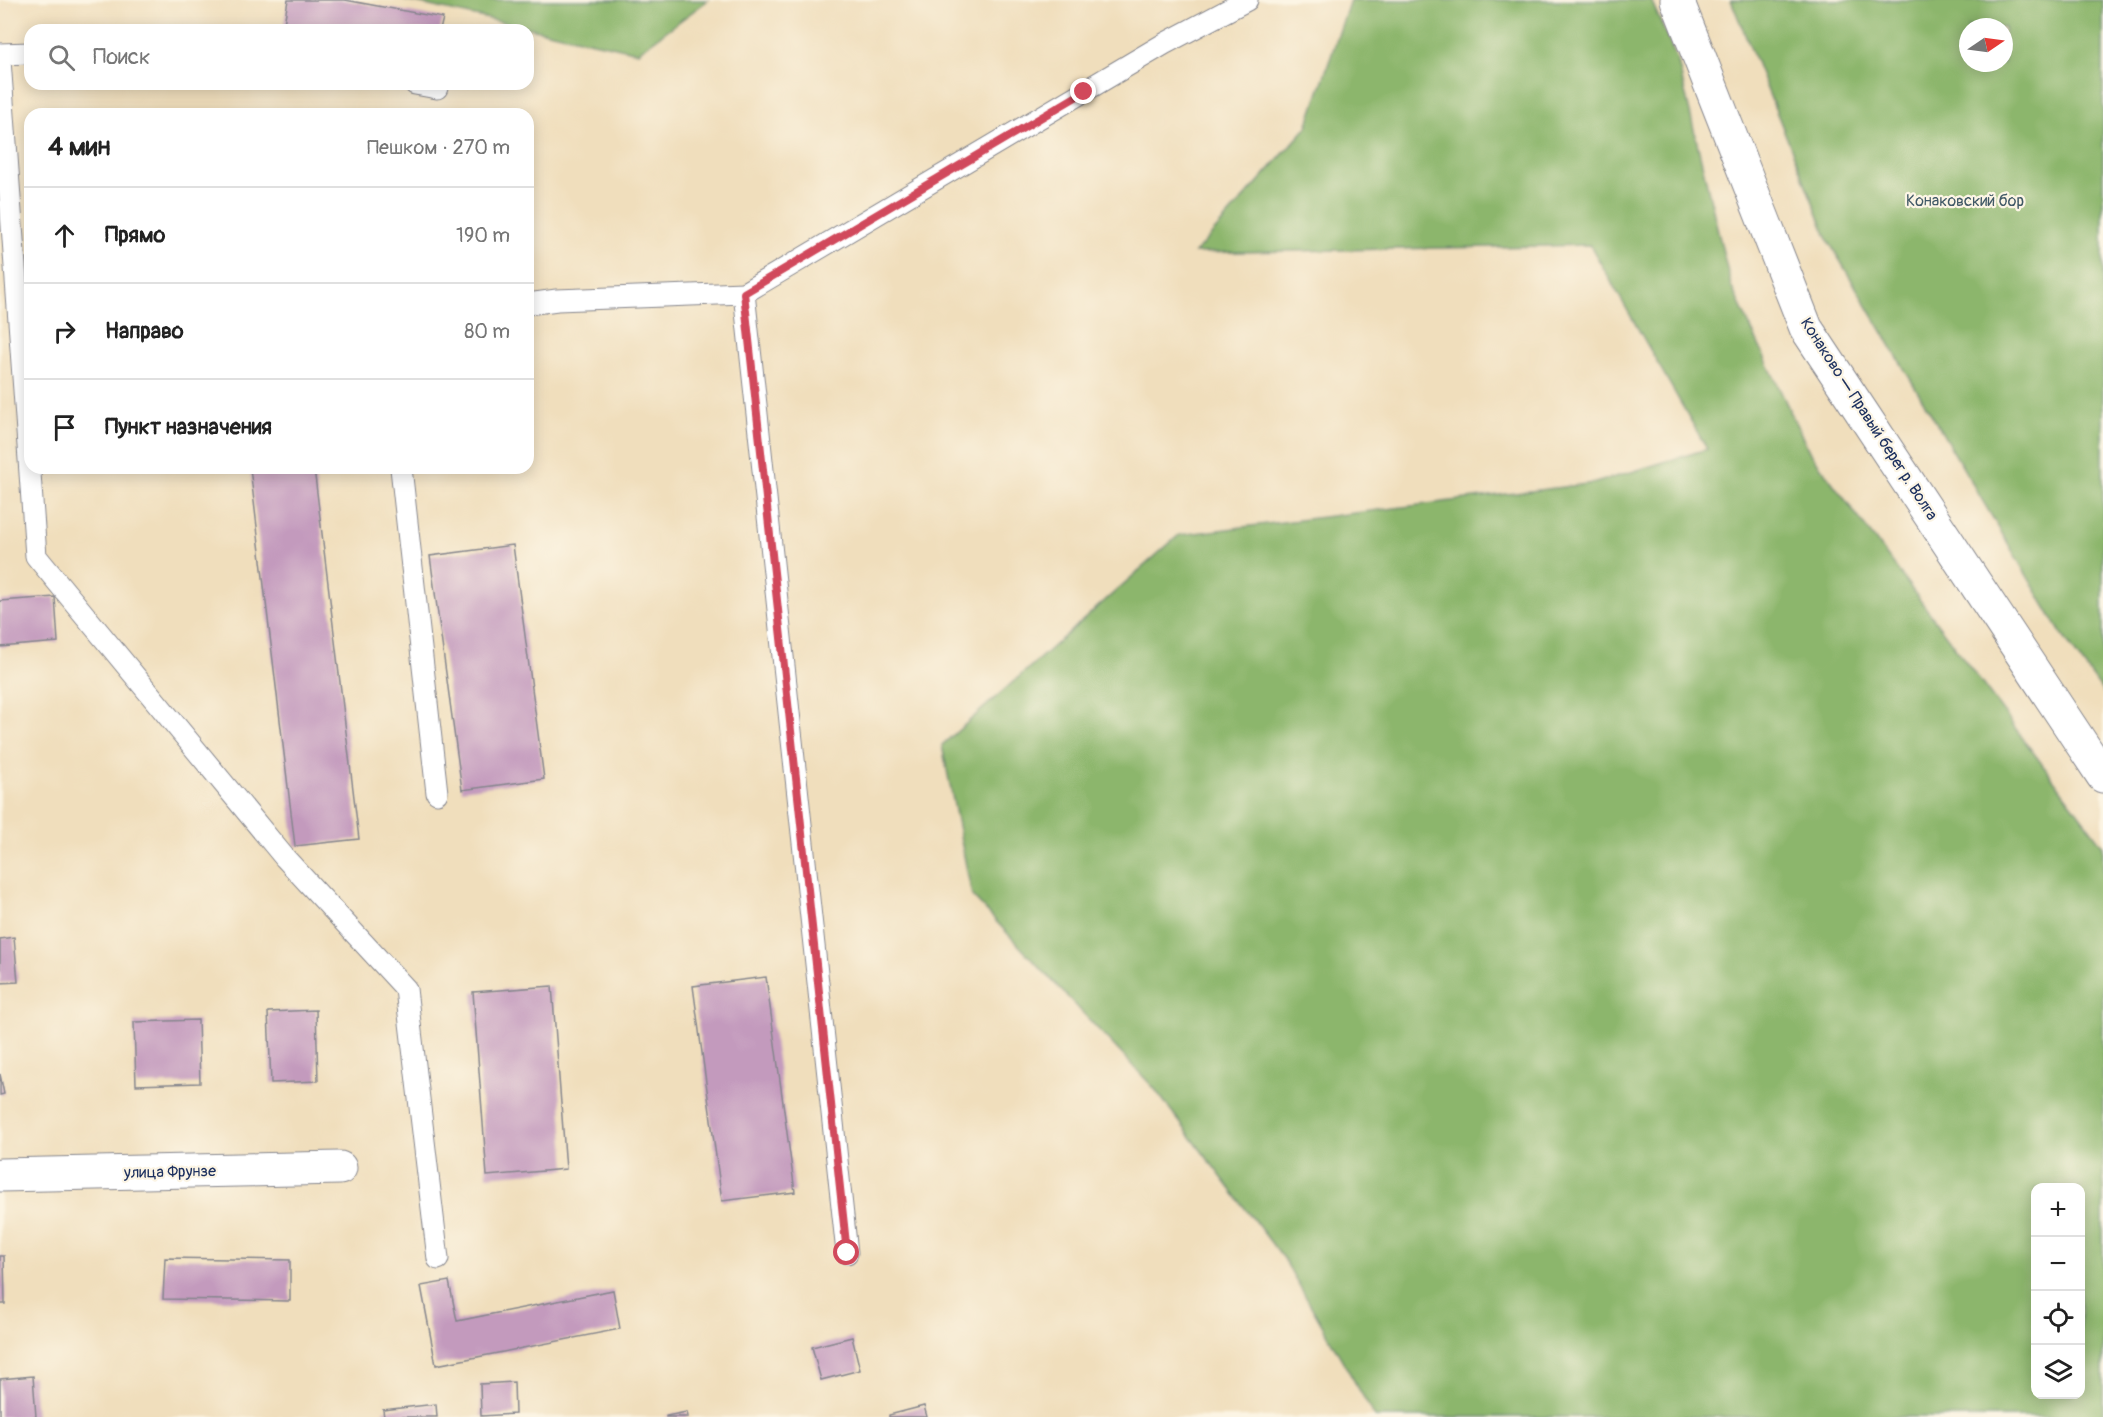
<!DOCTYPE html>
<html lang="ru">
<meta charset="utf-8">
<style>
:root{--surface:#fff;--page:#f6f6f6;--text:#222;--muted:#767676;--line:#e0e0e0}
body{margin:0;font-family:Pangolin,sans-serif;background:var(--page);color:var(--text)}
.controls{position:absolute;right:18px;bottom:18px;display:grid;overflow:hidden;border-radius:12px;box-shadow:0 3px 15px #0003}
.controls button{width:54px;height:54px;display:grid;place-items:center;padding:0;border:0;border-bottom:2px solid var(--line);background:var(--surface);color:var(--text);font:30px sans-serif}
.compass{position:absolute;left:1959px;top:18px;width:54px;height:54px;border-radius:50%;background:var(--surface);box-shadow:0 3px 15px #0003;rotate:77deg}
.stop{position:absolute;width:18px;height:18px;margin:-14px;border:4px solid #d1495b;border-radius:50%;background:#fff}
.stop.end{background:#d1495b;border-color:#fff;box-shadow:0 2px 6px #0008}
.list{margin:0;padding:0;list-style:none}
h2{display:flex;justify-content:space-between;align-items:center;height:78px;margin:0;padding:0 24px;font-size:26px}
h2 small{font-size:20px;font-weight:400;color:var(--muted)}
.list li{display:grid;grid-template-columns:39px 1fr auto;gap:18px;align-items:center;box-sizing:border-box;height:96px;padding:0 24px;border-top:2px solid var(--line)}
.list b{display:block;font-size:22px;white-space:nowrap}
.list em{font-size:20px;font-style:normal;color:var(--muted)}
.icon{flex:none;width:33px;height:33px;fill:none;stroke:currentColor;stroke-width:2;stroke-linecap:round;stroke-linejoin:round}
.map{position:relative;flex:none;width:2103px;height:1417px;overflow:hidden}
.search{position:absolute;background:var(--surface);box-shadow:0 3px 15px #0003;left:24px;top:24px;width:510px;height:66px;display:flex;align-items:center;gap:15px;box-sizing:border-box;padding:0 21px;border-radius:18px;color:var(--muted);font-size:22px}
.panel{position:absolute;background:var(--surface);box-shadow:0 3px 15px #0003;left:24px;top:108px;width:510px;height:366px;border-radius:18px}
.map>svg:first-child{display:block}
.forest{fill:#8cb66c;stroke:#547265;stroke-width:1.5;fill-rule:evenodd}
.building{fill:#c39abd}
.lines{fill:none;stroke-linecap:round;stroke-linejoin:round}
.service-casing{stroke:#86868d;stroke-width:23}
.minor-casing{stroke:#86868d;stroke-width:35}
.tertiary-casing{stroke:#86868d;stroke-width:35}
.service{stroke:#fff;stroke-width:21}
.minor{stroke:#fff;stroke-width:33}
.tertiary{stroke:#fff;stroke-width:33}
.route{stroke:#d1495b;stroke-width:8}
.labels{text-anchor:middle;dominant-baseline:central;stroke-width:4.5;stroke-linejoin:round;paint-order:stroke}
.park-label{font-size:16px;fill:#405866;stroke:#fcf5e5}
.street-label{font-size:16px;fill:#1b2f5e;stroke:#fcf5e5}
</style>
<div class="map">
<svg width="2103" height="1417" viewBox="0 0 2103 1417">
<rect width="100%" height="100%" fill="#fcf5e5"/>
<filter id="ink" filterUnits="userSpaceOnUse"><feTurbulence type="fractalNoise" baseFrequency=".0167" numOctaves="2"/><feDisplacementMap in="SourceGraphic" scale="12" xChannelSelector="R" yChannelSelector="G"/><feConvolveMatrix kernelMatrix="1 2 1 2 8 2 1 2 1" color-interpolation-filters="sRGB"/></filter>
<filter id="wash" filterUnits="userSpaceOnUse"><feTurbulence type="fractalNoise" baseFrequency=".008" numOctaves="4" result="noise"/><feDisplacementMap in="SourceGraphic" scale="24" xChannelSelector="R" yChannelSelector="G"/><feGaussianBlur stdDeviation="1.35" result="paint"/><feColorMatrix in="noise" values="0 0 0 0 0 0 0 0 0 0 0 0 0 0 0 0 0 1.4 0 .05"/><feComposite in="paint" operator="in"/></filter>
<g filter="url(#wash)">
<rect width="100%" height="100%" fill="#f0debc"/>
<g class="forest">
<polygon points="403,0 708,0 638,52"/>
<path d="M1350 0H1651L1678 62 1731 286 1809 451 2103 846V1417H1375L1285 1261 1154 1088 972 896 942 745 1179 535 1595 483 1707 449 1590 245 1195 253 1307 127ZM2036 1188H2080V1394H2036Z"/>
<path d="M1731 0H2103V692L2061 633 1829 242ZM1968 27H2004V63H1968Z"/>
</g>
<g id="blocks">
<g class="building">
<polygon points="288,0 345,0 443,18 440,30 283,30"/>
<polygon points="250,468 314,468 359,839 295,846"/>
<polygon points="513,545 544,779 462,790 430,556"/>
<polygon points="55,597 58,642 0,647 0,601"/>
<polygon points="14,937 18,982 0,983 0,939"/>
<polygon points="766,977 795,1192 722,1201 693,986"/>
<polygon points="552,986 566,1169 487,1176 473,992"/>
<polygon points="316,1010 318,1081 271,1083 268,1012"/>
<polygon points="198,1020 200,1083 136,1085 134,1022"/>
<polygon points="0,1074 4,1094 0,1095"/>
<polygon points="0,1256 4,1256 5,1304 0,1304"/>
<polygon points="165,1258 290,1260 290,1301 163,1299"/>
<polygon points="449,1281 457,1321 613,1290 620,1329 436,1365 421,1286"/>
<polygon points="852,1337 860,1370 821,1380 812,1347"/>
<polygon points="33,1376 36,1417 0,1417 0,1379"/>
<polygon points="514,1382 515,1414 481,1416 480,1384"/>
<polygon points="436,1404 437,1417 384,1417 383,1410"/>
<polygon points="924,1406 927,1417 889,1417 889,1415"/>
<polygon points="687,1412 688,1417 666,1417 666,1416"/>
</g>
</g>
</g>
<g filter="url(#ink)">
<use href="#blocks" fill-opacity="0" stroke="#86868d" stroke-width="1.5"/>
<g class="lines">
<g class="service-casing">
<g id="service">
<polyline points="0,54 30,53"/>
<polyline points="0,60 36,556 285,858 406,989 438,1259"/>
<polyline points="415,84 437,88"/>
<polyline points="528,304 557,300 744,293"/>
<polyline points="401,468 437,793"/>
<polyline points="847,1253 744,293 1164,44 1247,0"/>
</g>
</g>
<g class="minor-casing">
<polyline id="minor" points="0,1175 340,1168"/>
</g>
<g class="tertiary-casing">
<polyline id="tertiary" points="1677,0 1806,328 2103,776"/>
</g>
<use href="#service" class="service"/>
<use href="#minor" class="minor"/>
<use href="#tertiary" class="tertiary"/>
</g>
</g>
<g class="lines" filter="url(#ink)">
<polyline class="route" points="847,1253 744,293 1084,92"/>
</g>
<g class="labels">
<g class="park-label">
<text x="1965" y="201">Конаковский бор</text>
</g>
<g class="street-label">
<text transform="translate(1869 419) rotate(57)">Конаково — Правый берег р. Волга</text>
<text transform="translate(170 1172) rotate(-1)">улица Фрунзе</text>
</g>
</g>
</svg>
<div class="controls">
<button>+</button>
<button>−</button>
<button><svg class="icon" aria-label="locate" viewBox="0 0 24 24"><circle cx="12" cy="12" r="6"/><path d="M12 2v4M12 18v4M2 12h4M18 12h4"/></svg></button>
<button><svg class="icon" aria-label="layers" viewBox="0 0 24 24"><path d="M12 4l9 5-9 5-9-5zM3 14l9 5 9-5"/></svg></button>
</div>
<svg class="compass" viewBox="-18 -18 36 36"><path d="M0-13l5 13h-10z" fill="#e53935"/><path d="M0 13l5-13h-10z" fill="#767676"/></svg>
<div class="stop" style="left:847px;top:1253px"></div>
<div class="stop end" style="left:1084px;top:92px"></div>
<div class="search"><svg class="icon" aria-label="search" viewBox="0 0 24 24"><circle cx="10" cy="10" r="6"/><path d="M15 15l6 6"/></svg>Поиск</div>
<section class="panel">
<h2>4 мин<small>Пешком · 270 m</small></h2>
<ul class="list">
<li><svg class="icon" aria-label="ahead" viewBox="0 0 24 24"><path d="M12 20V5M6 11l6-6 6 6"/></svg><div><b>Прямо</b></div><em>190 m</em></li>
<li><svg class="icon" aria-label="right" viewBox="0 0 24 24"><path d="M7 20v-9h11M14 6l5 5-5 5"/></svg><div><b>Направо</b></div><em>80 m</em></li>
<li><svg class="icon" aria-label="arrive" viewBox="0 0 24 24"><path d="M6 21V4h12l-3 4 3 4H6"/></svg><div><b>Пункт назначения</b></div></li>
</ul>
</section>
</div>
